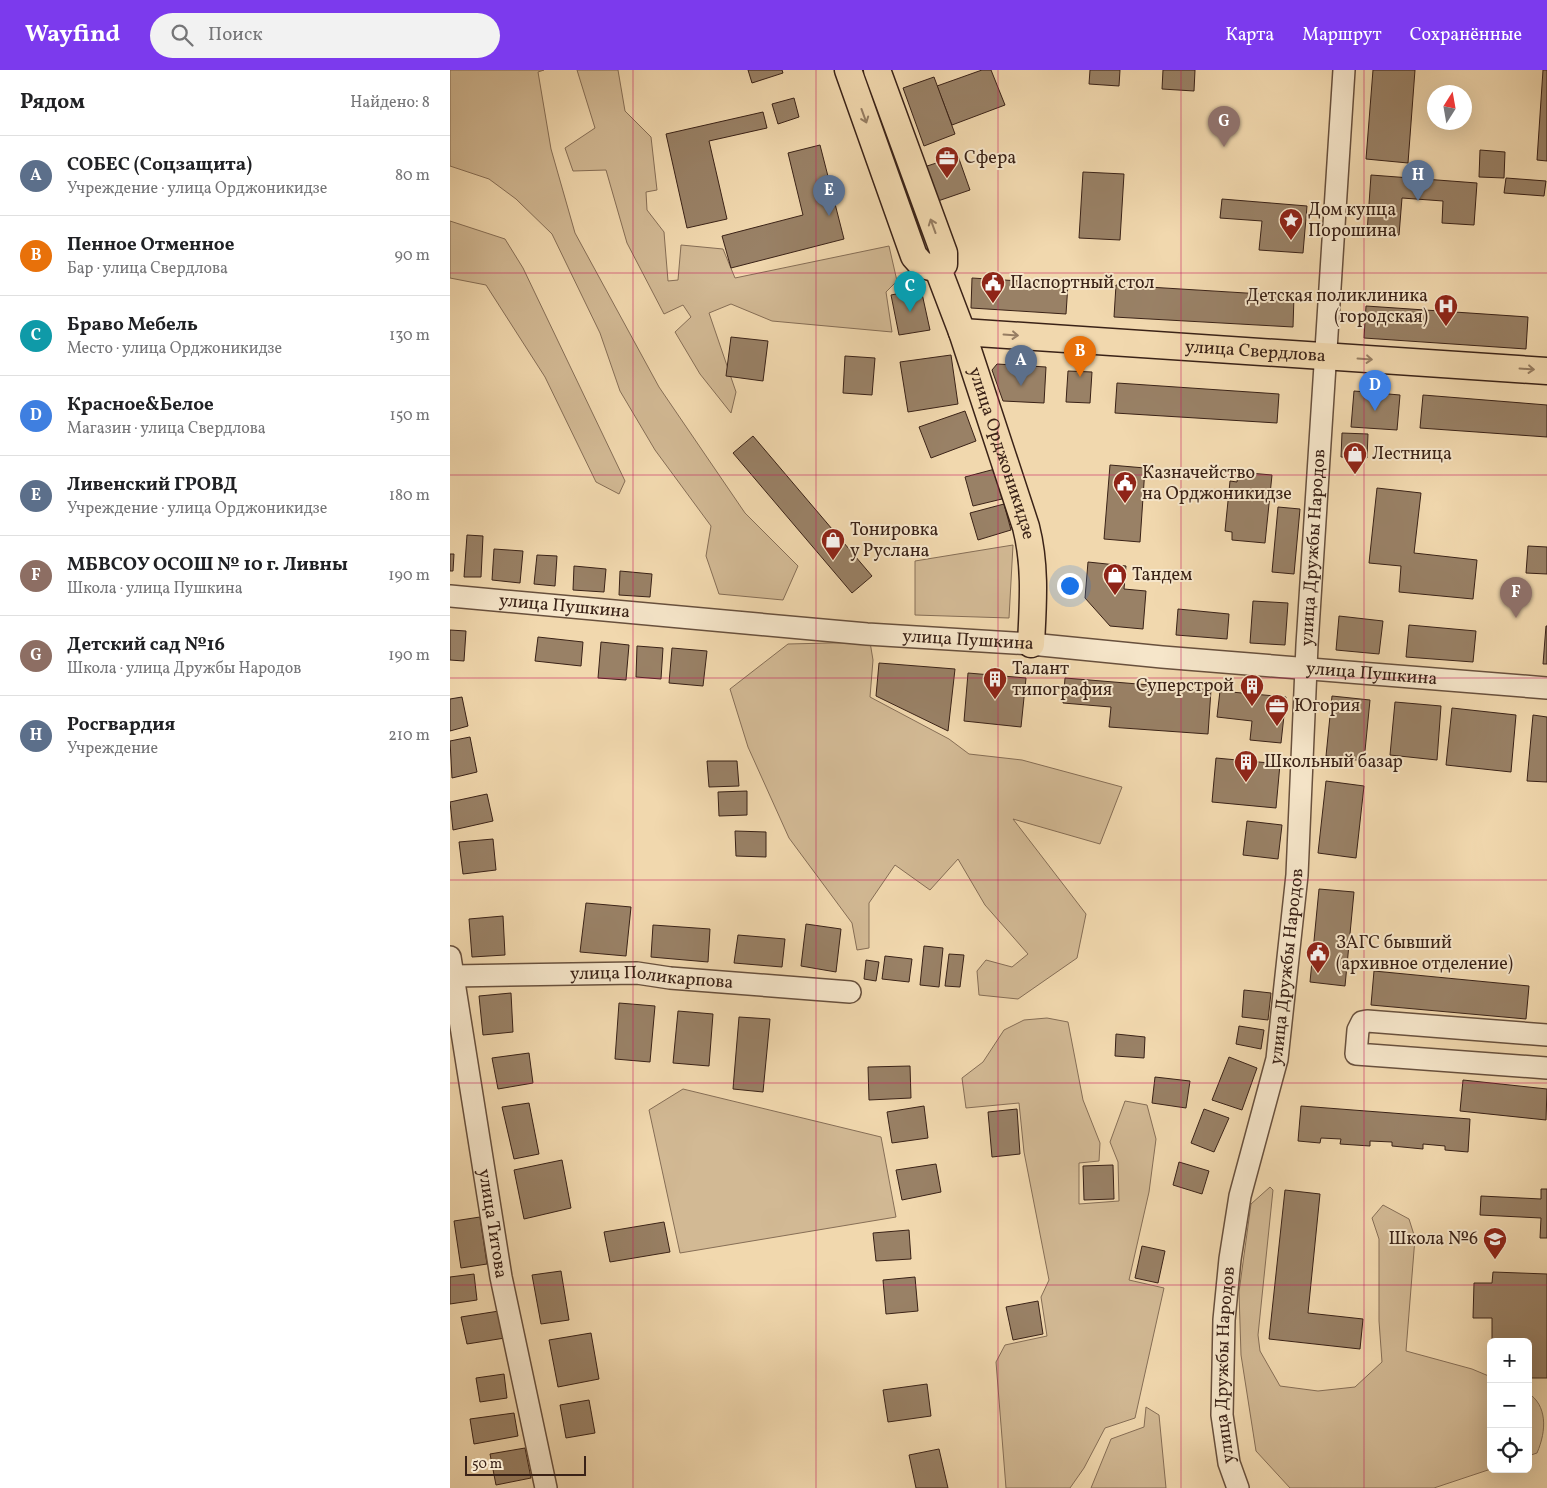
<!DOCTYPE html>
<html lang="ru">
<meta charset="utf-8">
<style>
:root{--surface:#fff;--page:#f2f2f2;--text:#202124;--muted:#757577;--line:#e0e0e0;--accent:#7c3aed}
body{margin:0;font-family:Vollkorn,serif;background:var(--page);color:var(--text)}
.controls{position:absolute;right:15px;bottom:15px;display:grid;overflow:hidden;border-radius:8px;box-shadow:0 5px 20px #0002}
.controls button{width:45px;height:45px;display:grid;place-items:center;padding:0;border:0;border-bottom:1px solid var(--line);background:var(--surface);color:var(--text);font:25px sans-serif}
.compass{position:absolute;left:977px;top:15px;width:45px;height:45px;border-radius:50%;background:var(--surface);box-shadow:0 5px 20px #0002;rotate:11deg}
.scale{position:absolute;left:15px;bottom:12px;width:121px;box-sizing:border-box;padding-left:5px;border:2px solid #3a2217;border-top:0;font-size:14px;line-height:18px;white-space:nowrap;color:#3a2217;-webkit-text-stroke:4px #f6e6ca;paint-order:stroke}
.you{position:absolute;left:619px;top:515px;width:18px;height:18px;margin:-12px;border:4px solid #fff;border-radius:50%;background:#1a73e8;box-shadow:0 0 0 8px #1a73e833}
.badge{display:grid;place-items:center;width:32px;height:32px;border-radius:50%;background:var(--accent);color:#fff;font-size:16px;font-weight:700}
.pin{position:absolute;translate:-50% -41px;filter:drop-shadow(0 1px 2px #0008)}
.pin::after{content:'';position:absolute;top:26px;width:18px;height:15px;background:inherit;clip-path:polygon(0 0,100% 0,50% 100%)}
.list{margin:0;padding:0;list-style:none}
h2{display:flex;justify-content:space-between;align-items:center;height:65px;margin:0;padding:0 20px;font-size:21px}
h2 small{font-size:16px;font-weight:400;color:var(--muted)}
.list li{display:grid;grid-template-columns:32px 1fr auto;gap:15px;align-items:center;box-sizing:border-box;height:80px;padding:0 20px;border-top:1px solid var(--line)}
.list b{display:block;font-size:19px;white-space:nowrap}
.list p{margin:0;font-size:16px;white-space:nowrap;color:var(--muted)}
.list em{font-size:16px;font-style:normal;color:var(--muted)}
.icon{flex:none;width:28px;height:28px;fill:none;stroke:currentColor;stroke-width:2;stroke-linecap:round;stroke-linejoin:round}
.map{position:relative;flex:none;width:1097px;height:1418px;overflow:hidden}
header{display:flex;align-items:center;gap:30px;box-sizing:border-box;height:70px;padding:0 25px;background:var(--accent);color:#fff}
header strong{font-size:24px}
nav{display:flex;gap:28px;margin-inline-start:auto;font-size:18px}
.search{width:350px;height:45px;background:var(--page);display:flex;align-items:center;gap:12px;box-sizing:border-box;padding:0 18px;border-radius:28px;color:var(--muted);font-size:19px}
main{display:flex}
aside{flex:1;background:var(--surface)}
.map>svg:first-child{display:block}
.green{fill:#d2b994;stroke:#866e56}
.building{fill:#998166;stroke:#3a2217}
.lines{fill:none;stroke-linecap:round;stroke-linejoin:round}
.minor-casing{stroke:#68503d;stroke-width:24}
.major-casing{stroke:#3a2217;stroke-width:29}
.minor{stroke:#f6e6ca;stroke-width:21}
.major{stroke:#f1d8ae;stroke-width:26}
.oneway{stroke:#967d62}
.grid{fill:none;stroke:#c2185b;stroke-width:1;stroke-opacity:0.55}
.labels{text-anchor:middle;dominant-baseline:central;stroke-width:4;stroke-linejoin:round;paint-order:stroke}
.poi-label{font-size:18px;fill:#3a2217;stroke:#f6e6ca;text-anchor:start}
.street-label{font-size:18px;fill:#3a2217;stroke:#f6e6ca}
</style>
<header>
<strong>Wayfind</strong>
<div class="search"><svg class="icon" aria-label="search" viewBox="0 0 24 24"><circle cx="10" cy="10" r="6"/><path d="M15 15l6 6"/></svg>Поиск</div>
<nav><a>Карта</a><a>Маршрут</a><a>Сохранённые</a></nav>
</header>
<main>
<aside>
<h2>Рядом<small>Найдено: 8</small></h2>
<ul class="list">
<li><span class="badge" style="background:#5c6f8a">A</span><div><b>СОБЕС (Соцзащита)</b><p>Учреждение · улица Орджоникидзе</p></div><em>80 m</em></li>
<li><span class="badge" style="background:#e8710a">B</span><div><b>Пенное Отменное</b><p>Бар · улица Свердлова</p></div><em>90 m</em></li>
<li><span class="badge" style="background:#0f9aa8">C</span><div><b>Браво Мебель</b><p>Место · улица Орджоникидзе</p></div><em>130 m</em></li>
<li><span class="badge" style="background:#3f7fe0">D</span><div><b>Красное&amp;Белое</b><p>Магазин · улица Свердлова</p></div><em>150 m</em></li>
<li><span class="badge" style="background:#5c6f8a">E</span><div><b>Ливенский ГРОВД</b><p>Учреждение · улица Орджоникидзе</p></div><em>180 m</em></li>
<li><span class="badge" style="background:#8d6e63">F</span><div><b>МБВСОУ ОСОШ № 10 г. Ливны</b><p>Школа · улица Пушкина</p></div><em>190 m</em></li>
<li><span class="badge" style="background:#8d6e63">G</span><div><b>Детский сад №16</b><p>Школа · улица Дружбы Народов</p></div><em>190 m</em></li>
<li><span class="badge" style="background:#5c6f8a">H</span><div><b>Росгвардия</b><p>Учреждение</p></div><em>210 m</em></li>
</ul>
</aside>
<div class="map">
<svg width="1097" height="1418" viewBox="0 0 1097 1418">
<rect width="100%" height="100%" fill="#f1d8ae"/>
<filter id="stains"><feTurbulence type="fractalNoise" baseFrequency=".004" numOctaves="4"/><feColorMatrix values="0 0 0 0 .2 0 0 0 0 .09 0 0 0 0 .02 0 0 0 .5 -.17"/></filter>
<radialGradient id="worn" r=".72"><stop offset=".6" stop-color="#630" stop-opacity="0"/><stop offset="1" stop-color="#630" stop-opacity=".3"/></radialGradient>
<g class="green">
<polygon points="0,0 94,0 88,2 101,79 125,163 209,317 295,443 348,496 333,530 269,524 256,486 261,456 205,380 170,321 150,263 102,164 66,129 39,109 0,96"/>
<polygon points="127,0 168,0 175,41 201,67 207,120 196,122 197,140 214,162 218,211 228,210 231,175 273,179 285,208 439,176 447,211 436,222 442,262 322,251 281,234 259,243 286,322 281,343 250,304 225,262 241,247 233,235 214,244 177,173 156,100 123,101 115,78 145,58"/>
<polygon points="0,151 55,169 73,198 175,411 169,424 146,412 95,307 36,215 0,208"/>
<polygon points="563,475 559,548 465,545 465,491"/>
<polygon points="420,572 423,590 420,627 499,669 519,684 572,690 672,717 650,774 563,749 636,844 627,888 568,929 529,925 527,901 536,890 562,897 578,884 535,835 508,789 480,820 445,795 419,833 419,878 407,880 402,853 339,768 298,677 280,619 338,574"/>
<polygon points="597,948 618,952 633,1030 650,1073 649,1091 629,1093 629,1134 669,1131 668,1092 660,1072 675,1031 697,1035 706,1069 699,1122 679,1210 714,1218 685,1348 655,1358 634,1398 620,1418 556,1418 546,1292 555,1275 597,1266 591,1227 599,1210 574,1082 569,1033 516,1038 512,1008 533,992 554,960 574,950"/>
<polygon points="233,1019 431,1067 446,1147 230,1183 199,1040"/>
<polygon points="820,1117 823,1120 808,1265 810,1281 830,1316 868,1321 905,1317 932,1292 929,1251 929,1169 922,1148 933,1135 959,1149 965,1168 956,1281 1022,1299 1041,1307 1041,1399 984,1418 840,1418 806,1381 791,1285 789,1222 801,1134"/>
<path d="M1078 1323C1097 1335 1097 1360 1087 1383L1078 1386Z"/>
<polygon points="696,1337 709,1345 716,1418 641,1418 661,1369 694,1357"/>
</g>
<g class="building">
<polygon points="298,0 332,0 333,3 302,13"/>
<polygon points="532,0 541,0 555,35 502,55 487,16"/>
<polygon points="640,0 670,0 669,16 639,14"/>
<polygon points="713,0 745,0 744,21 712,19"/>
<polygon points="923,0 965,0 958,93 916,89"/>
<polygon points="1093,0 1097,0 1097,91 1087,90"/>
<polygon points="484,7 505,64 474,76 453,18"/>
<polygon points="344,28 349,47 328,54 322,34"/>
<polygon points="313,42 317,58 259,71 277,149 237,158 216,64"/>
<polygon points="370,75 394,169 281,198 272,166 353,145 338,83"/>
<polygon points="1030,80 1055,82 1054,108 1029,107"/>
<polygon points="508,86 520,120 485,132 474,97"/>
<polygon points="633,102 674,104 670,170 629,168"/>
<polygon points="921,105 1027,113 1024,155 992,153 993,131 952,128 949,165 917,163"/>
<polygon points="1056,108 1096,111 1094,126 1054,123"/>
<polygon points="772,129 857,136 853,183 809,180 812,151 770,148"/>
<polygon points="522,208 618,214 616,244 521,238"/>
<polygon points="666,215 844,226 843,257 664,247"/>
<polygon points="471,219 480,260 449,265 441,225"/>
<polygon points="916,236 1078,247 1076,279 914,268"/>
<polygon points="281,267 318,271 313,311 276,306"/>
<polygon points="501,285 508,334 458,342 450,292"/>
<polygon points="395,286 425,288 422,325 393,323"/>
<polygon points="547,294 596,297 594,333 553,331 542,300"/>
<polygon points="618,301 642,302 640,333 616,332"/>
<polygon points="667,313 829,324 827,353 665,343"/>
<polygon points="904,321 950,325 947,360 901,357"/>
<polygon points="973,325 1097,335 1097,367 970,358"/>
<polygon points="515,341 526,371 481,388 469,357"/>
<polygon points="892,363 918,364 917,388 891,387"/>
<polygon points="303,366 422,506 402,523 283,383"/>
<polygon points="660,395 695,398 690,472 654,469"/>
<polygon points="545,399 552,429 523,436 515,407"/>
<polygon points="788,402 822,405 815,473 782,470 782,462 775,461 780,411 787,412"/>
<polygon points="927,418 971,423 964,483 1027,490 1023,529 949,522 951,496 919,493"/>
<polygon points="554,434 561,460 528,470 520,443"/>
<polygon points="828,437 850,439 844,504 822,502"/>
<polygon points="17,465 33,466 31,507 14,507"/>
<polygon points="1078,476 1097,477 1097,504 1076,503"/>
<polygon points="44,479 73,481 70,513 42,510"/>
<polygon points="0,484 4,484 3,501 0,501"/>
<polygon points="87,485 107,486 105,516 84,514"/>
<polygon points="638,492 676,496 674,519 696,521 693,559 660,556 635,528"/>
<polygon points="124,496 156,499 154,522 123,520"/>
<polygon points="170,501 202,504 200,527 169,525"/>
<polygon points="803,531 838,533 835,575 800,573"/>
<polygon points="728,539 779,544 777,569 726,565"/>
<polygon points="889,546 933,551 929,584 886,580"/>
<polygon points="959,555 1026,561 1023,592 956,587"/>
<polygon points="1096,556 1097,556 1097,594 1093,594"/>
<polygon points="0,560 16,561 14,591 0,590"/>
<polygon points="88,567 133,572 131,596 85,591"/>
<polygon points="151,572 179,575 176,610 148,608"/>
<polygon points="187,576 213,578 211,609 186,607"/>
<polygon points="222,578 257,581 253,616 219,613"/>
<polygon points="429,593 505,599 498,661 426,626"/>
<polygon points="518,603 576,608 571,657 514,651"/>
<polygon points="615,608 761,620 758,664 659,657 661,637 613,633"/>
<polygon points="770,621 836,627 831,673 800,670 802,651 767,647"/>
<polygon points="882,626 920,630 914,691 876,686"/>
<polygon points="12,627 18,656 0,661 0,629"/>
<polygon points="945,632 991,636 987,690 940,685"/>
<polygon points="1002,638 1066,645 1061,702 996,695"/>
<polygon points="1083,645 1097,647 1097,712 1077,711"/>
<polygon points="20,667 27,702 2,708 0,671"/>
<polygon points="766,688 830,694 826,738 762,732"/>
<polygon points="257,691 287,691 289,716 259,717"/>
<polygon points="876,711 914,716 906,788 868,783"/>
<polygon points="297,721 297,745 269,746 268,722"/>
<polygon points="37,724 43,751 3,760 0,732"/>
<polygon points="797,751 832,755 828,789 793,785"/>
<polygon points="285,761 316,762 316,787 286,786"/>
<polygon points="43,769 46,800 13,804 9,772"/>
<polygon points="869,819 904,822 895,916 860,912"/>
<polygon points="136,833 181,837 176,886 130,882"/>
<polygon points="53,846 55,885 22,887 19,849"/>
<polygon points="356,854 391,859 386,902 351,896"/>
<polygon points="203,855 260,859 258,892 201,887"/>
<polygon points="288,865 335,869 332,897 284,893"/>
<polygon points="474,876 493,878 489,917 470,915"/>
<polygon points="499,884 514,885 510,917 495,916"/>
<polygon points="435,886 462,889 459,912 432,909"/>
<polygon points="416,890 429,892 426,911 414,909"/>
<polygon points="924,901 1079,916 1076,949 921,935"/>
<polygon points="794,920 821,923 818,950 792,947"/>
<polygon points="61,923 63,962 33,965 29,926"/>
<polygon points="169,933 205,936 200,992 165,989"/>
<polygon points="228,941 263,944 259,996 223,993"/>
<polygon points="289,947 320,949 313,1022 283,1019"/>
<polygon points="789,956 814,960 811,979 786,974"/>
<polygon points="666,964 695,967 694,988 665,986"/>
<polygon points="79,983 83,1013 48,1019 42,988"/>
<polygon points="779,987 807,998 792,1040 762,1030"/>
<polygon points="460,996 461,1028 419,1030 418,997"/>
<polygon points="705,1007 740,1011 736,1038 702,1033"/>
<polygon points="1013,1010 1097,1019 1096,1050 1010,1041"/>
<polygon points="79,1033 89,1084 64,1089 52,1037"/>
<polygon points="474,1036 478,1068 442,1073 437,1042"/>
<polygon points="851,1036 1020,1049 1018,1082 995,1080 995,1076 973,1074 973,1079 942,1076 942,1072 920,1071 920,1076 890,1074 891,1069 871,1068 870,1073 848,1071"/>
<polygon points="567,1039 570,1084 542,1087 538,1042"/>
<polygon points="754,1039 779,1048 764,1082 741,1073"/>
<polygon points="112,1090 121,1138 74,1149 64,1100"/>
<polygon points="729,1092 759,1101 752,1124 723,1115"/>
<polygon points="486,1094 491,1122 452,1130 446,1100"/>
<polygon points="663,1095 664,1129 634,1130 633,1096"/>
<polygon points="1091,1119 1097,1119 1097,1168 1090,1168 1091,1148 1030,1145 1031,1126 1091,1129"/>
<polygon points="835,1120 870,1124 858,1243 913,1249 910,1279 819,1269"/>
<polygon points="30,1147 37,1194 11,1198 4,1151"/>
<polygon points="214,1152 220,1182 160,1192 154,1162"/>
<polygon points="459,1160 461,1189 426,1191 423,1163"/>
<polygon points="692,1176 715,1181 708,1213 685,1208"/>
<polygon points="111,1201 119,1250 91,1254 82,1205"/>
<polygon points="1043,1202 1097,1204 1097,1308 1078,1308 1078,1272 1042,1272 1042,1248 1023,1248 1024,1213 1042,1213"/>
<polygon points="24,1204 27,1230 0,1234 0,1207"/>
<polygon points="465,1207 468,1241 436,1244 433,1210"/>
<polygon points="588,1231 593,1264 563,1270 556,1237"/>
<polygon points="49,1241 55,1268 17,1274 11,1247"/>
<polygon points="141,1263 149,1309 108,1317 99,1270"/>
<polygon points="54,1304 57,1328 30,1332 26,1308"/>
<polygon points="477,1314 481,1346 438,1352 433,1320"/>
<polygon points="139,1330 145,1363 116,1368 110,1335"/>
<polygon points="64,1343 68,1366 24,1374 20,1349"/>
<polygon points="75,1378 81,1408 46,1415 40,1384"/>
<polygon points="489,1379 498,1418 466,1418 459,1385"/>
</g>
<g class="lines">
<g class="minor-casing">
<g id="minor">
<path id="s1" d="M0 526 417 564 581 574 712 587 1097 618"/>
<path id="s2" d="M0 887 51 1207 96 1418"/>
<path id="s3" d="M3 906 187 903 220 908 400 922"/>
<polyline points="1097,965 917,951 912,952 908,960 906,984 1097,998"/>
<path id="s4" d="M788 1418 779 1393 772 1345 774 1250 780 1189 790 1126 827 989 847 805 857 575 894 0"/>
</g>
</g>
<g class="major-casing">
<g id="major">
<polyline points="398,0 464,186 472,195 488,199 494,194 494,183 427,0"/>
<path id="s5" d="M488 199 512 262 576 457C586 496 583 534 581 574"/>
<path id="s6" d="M512 262 1097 301"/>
</g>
</g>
<use href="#minor" class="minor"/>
<use href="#major" class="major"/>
</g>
<defs><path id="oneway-shaft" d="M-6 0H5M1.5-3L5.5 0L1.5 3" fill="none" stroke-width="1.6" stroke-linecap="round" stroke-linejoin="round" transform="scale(1.25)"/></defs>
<g class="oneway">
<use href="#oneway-shaft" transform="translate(414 46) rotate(70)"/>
<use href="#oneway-shaft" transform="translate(483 156) rotate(-110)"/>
<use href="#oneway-shaft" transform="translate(561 265) rotate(4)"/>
<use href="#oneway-shaft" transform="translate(915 289) rotate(4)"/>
<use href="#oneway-shaft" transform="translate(1077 299) rotate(4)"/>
</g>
<path class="grid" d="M183 0V1418M366 0V1418M548 0V1418M731 0V1418M914 0V1418M0 203H1097M0 405H1097M0 608H1097M0 810H1097M0 1013H1097M0 1215H1097"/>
<defs>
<g id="office-pin" transform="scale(1.25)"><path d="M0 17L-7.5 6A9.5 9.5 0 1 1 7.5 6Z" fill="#8f2418" stroke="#f6e6ca"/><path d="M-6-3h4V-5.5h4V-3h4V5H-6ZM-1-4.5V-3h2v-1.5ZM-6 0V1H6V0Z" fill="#fff"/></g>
<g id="sight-pin" transform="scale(1.25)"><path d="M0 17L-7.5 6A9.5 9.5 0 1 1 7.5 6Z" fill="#8f2418" stroke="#f6e6ca"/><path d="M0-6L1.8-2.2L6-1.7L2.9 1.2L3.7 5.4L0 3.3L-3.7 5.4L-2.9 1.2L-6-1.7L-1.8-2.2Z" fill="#fff"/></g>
<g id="civic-pin" transform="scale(1.25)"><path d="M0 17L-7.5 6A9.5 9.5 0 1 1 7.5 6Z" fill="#8f2418" stroke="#f6e6ca"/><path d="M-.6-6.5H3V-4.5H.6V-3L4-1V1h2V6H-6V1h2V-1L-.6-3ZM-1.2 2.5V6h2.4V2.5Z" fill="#fff"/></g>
<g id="hospital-pin" transform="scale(1.25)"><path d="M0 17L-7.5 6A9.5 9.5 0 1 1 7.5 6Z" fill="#8f2418" stroke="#f6e6ca"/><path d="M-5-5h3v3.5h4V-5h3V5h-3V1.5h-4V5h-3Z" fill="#fff"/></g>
<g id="shop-pin" transform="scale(1.25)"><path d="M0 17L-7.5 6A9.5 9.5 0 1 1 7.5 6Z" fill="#8f2418" stroke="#f6e6ca"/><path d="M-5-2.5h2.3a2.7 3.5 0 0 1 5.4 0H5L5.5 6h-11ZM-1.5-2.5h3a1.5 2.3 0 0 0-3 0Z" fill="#fff"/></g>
<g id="building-pin" transform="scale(1.25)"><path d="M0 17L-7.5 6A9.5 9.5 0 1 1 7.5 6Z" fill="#8f2418" stroke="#f6e6ca"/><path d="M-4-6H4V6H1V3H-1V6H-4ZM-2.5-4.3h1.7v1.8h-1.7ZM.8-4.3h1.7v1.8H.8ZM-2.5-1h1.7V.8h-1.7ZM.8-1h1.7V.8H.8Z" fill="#fff"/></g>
<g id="school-pin" transform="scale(1.25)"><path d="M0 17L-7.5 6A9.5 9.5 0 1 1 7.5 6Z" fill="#8f2418" stroke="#f6e6ca"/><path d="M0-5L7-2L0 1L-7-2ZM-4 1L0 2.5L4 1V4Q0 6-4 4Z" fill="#fff"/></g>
</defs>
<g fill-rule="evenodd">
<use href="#office-pin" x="497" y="88"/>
<use href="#sight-pin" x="841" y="150"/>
<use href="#civic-pin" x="543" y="213"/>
<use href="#hospital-pin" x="996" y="236"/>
<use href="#shop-pin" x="905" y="384"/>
<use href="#civic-pin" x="675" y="413"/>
<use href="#shop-pin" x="383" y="470"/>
<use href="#shop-pin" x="665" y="505"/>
<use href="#building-pin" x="545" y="609"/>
<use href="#building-pin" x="802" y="616"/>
<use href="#office-pin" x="827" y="636"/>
<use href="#building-pin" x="796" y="692"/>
<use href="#civic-pin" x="868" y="883"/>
<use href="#school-pin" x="1045" y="1169"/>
</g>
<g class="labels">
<g class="poi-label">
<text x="514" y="88">Сфера</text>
<text x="858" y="140">Дом купца<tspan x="858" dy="21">Порошина</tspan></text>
<text x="560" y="213">Паспортный стол</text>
<text x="978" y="226" text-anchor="end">Детская поликлиника<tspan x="978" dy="21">(городская)</tspan></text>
<text x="922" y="384">Лестница</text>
<text x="692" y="403">Казначейство<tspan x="692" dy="21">на Орджоникидзе</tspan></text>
<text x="400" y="460">Тонировка<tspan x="400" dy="21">у Руслана</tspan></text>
<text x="682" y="505">Тандем</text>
<text x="562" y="599">Талант<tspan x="562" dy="21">типография</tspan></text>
<text x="784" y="616" text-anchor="end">Суперстрой</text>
<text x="844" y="636">Югория</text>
<text x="814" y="692">Школьный базар</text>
<text x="886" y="873">ЗАГС бывший<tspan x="886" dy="21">(архивное отделение)</tspan></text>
<text x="1028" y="1169" text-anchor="end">Школа №6</text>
</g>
<g class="street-label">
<text stroke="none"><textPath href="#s6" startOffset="294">улица Свердлова</textPath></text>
<text stroke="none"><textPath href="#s5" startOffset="195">улица Орджоникидзе</textPath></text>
<text stroke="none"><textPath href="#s4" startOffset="950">улица Дружбы Народов</textPath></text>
<text stroke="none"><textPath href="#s1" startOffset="115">улица Пушкина</textPath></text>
<text stroke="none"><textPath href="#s1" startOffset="520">улица Пушкина</textPath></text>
<text stroke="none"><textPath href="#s1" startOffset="925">улица Пушкина</textPath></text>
<text stroke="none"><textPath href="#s4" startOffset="530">улица Дружбы Народов</textPath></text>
<text stroke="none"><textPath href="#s3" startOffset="199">улица Поликарпова</textPath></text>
<text stroke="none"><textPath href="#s2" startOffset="270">улица Титова</textPath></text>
<text stroke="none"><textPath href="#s4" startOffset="125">улица Дружбы Народов</textPath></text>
</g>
</g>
<rect width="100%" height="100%" filter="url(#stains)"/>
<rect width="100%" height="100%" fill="url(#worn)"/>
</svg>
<div class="controls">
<button>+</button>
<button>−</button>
<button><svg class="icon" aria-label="locate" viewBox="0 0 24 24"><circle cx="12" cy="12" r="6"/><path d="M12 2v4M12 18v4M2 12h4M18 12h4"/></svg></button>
</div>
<svg class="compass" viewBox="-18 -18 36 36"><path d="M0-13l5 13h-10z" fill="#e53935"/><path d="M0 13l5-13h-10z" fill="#757577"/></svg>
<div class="scale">50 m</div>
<div class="you"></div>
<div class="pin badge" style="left:571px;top:316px;background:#5c6f8a">A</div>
<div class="pin badge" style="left:630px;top:307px;background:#e8710a">B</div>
<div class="pin badge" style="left:460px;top:242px;background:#0f9aa8">C</div>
<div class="pin badge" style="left:925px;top:341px;background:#3f7fe0">D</div>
<div class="pin badge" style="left:379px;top:146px;background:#5c6f8a">E</div>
<div class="pin badge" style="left:1066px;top:548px;background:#8d6e63">F</div>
<div class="pin badge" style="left:774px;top:77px;background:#8d6e63">G</div>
<div class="pin badge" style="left:968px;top:131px;background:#5c6f8a">H</div>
</div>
</main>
